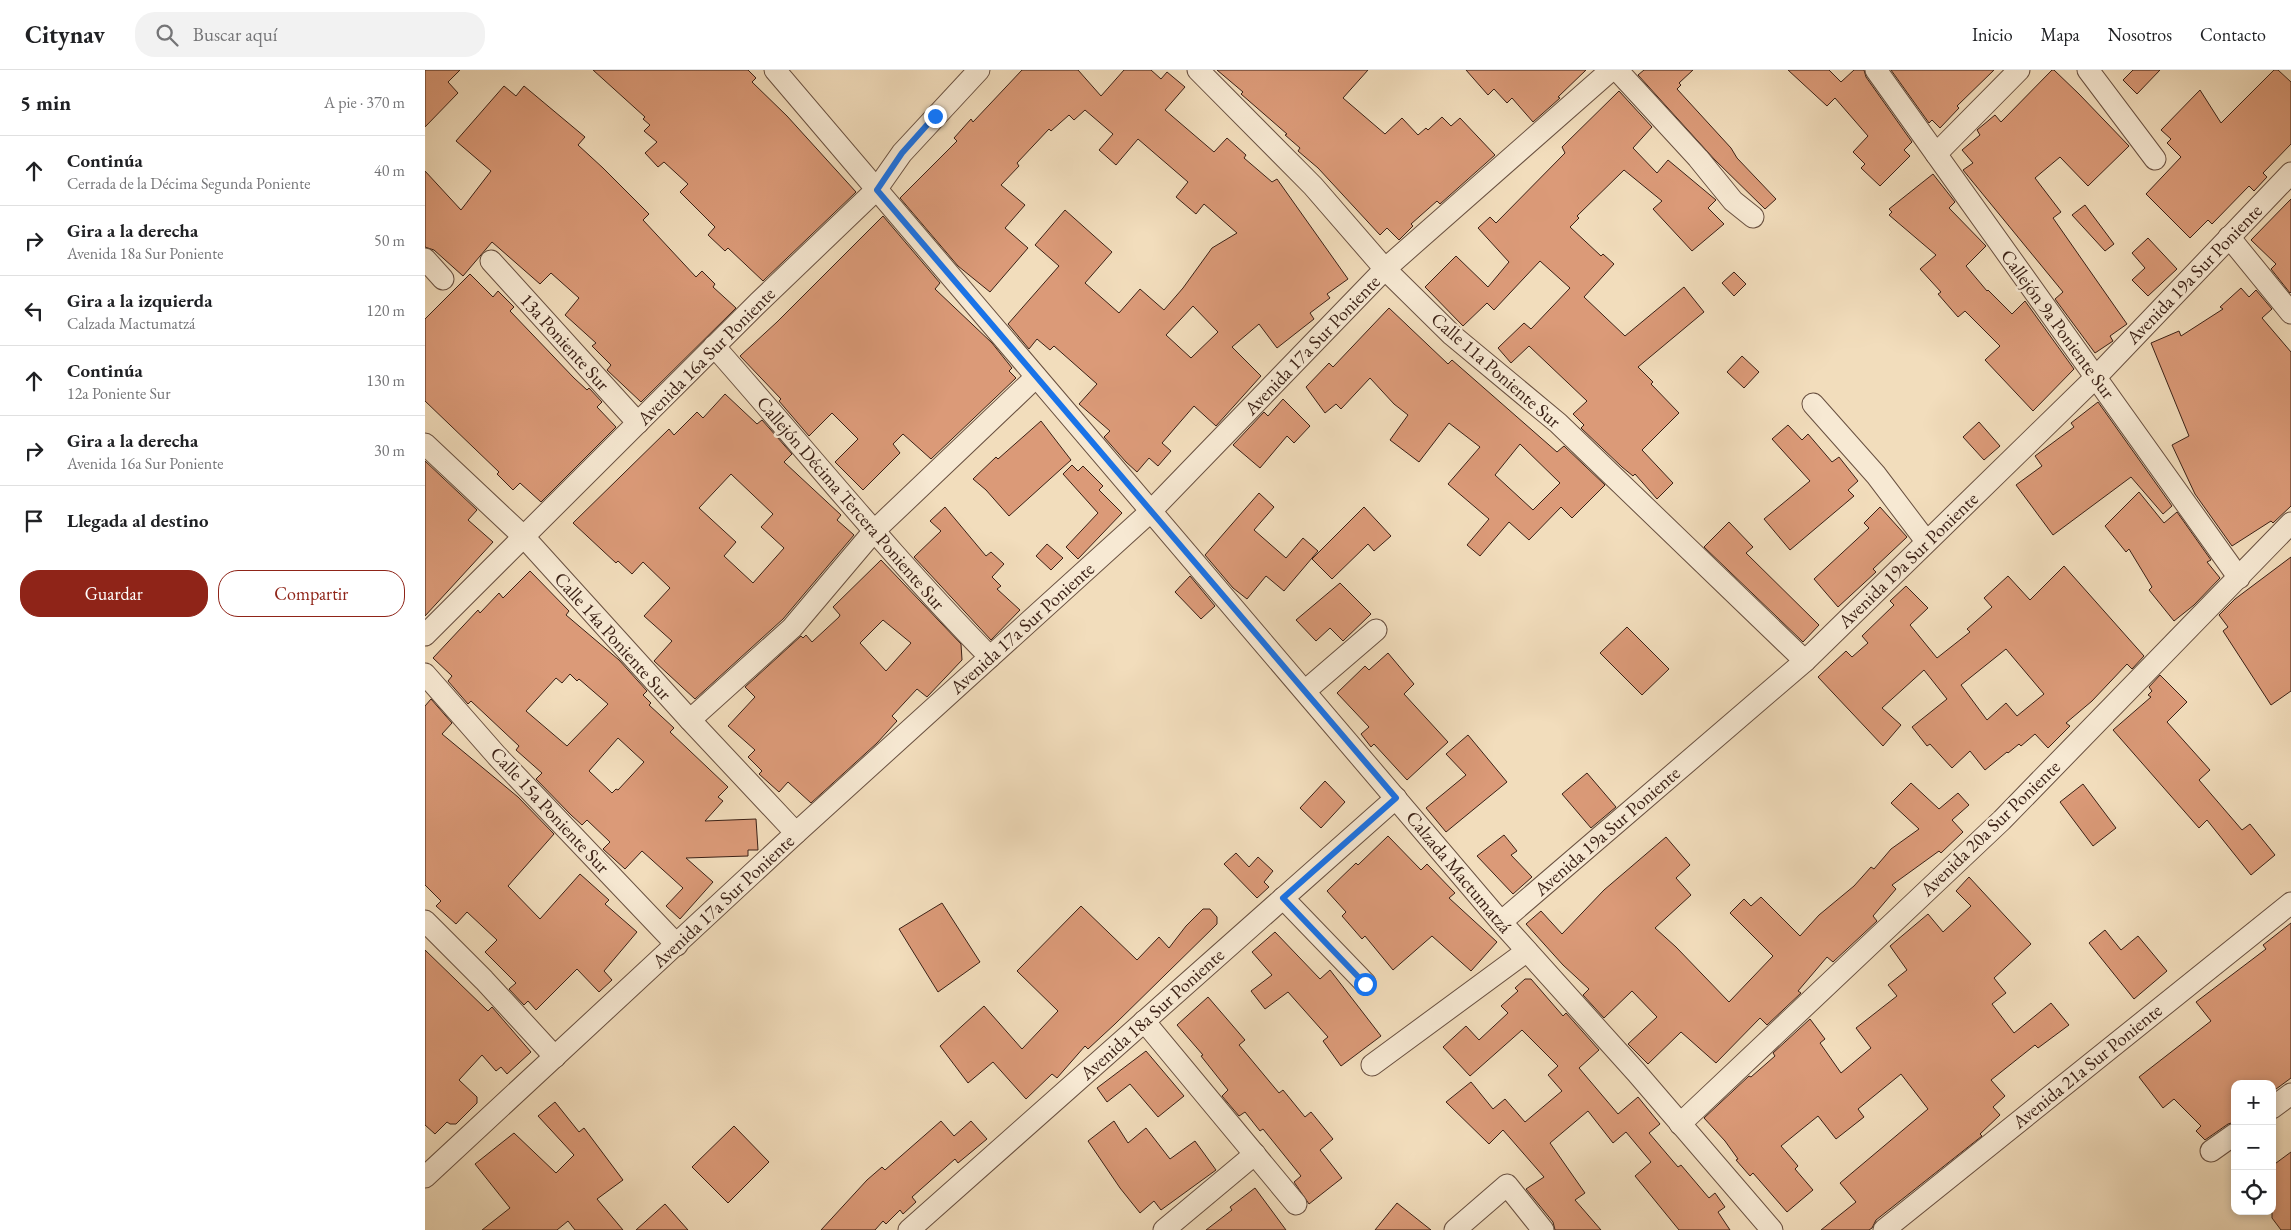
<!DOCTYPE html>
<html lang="es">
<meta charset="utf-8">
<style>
:root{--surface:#fff;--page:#f2f2f2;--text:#202124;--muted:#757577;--line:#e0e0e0;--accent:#8f2418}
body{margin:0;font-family:"EB Garamond",serif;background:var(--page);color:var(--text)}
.controls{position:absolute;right:15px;bottom:15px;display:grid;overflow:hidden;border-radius:10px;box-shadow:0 2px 8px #0003}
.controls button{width:45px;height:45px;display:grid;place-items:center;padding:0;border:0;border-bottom:1px solid var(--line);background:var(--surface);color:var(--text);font:25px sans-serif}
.stop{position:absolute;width:15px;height:15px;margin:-11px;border:4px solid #1a73e8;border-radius:50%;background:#fff}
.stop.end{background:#1a73e8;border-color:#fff;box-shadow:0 1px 5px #0008}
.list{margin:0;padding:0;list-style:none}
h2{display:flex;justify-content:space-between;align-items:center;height:65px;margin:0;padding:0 20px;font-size:21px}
h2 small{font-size:16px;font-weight:400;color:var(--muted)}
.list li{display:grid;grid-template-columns:32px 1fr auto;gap:15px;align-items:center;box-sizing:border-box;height:70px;padding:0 20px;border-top:1px solid var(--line)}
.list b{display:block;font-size:19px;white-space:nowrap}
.list p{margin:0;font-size:16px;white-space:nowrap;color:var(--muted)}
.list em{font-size:16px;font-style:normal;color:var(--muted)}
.actions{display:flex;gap:10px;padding:15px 20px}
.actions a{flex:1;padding:11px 0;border:1px solid var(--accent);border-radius:20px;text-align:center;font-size:18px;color:var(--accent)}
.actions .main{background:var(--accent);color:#fff}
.icon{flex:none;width:28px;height:28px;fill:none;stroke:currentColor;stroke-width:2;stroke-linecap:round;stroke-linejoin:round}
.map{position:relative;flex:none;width:1866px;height:1160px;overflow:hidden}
header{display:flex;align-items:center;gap:30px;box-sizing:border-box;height:70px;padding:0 25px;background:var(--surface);border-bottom:1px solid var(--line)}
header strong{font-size:24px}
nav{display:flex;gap:28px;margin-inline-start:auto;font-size:18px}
.search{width:350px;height:45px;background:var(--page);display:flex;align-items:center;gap:12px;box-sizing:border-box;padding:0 18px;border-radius:20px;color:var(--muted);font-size:19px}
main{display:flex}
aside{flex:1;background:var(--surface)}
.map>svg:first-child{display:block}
.building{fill:#db9a78;stroke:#3b2116;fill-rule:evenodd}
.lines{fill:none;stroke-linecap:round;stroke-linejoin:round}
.minor-casing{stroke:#695040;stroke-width:23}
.minor{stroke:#f7e9d3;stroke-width:21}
.route{stroke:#1a73e8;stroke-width:6}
.labels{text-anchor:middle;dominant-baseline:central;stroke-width:5;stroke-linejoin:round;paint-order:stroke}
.street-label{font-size:19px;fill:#3b2116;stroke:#f7e9d3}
</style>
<header>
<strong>Citynav</strong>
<div class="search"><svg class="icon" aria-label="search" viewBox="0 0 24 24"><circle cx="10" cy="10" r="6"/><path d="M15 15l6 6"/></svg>Buscar aquí</div>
<nav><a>Inicio</a><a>Mapa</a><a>Nosotros</a><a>Contacto</a></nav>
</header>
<main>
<aside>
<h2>5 min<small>A pie · 370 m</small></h2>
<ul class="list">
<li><svg class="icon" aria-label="ahead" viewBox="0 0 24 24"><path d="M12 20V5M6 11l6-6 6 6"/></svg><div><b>Continúa</b><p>Cerrada de la Décima Segunda Poniente</p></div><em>40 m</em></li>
<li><svg class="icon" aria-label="right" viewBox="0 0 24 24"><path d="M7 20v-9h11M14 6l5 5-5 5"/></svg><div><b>Gira a la derecha</b><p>Avenida 18a Sur Poniente</p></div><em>50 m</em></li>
<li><svg class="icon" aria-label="left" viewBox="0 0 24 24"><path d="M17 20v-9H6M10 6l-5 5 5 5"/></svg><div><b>Gira a la izquierda</b><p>Calzada Mactumatzá</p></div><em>120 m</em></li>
<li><svg class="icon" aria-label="ahead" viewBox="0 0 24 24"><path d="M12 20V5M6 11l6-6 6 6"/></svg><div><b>Continúa</b><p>12a Poniente Sur</p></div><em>130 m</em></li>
<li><svg class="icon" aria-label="right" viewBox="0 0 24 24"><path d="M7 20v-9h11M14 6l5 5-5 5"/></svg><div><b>Gira a la derecha</b><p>Avenida 16a Sur Poniente</p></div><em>30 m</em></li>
<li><svg class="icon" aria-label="arrive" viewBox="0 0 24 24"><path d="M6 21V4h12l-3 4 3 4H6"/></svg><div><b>Llegada al destino</b></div></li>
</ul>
<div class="actions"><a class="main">Guardar</a><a>Compartir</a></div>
</aside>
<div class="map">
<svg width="1866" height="1160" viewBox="0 0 1866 1160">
<rect width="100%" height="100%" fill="#f2ddbc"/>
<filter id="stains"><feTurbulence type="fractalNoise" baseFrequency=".004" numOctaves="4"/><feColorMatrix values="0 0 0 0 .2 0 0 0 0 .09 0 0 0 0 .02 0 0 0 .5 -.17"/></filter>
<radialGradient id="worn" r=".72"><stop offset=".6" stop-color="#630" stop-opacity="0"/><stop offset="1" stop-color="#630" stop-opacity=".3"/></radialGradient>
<g class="building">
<polygon points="0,0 35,0 23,12 33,23 0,57"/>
<polygon points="168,0 323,0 331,8 327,12 362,46 431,122 338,211 303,178 300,181 283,165 290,157 255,122 263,114 239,92 233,97 220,83 232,72 219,61 225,55 218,49 220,47"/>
<path d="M597 0H653L676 26 699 0H726L736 9 742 2 760 17 740 40 789 82 802 68 821 85 819 88 847 112 852 109 923 209 902 224 905 228 885 243 889 249 852 278 834 254 807 277 836 306 791 356 769 336 737 373 746 381 733 396 724 388 712 402 701 392 679 367 685 361 654 334 672 314 629 276 625 280 612 269 604 279 583 254 634 196 610 175 640 140 687 182 660 213 694 243 715 219 739 240 758 218 787 178 812 163 779 134 771 144 751 127 763 112 713 69 691 95 674 80 688 64 660 40 649 50 644 45 626 61 624 59 592 93 594 96 576 115 600 135 580 158 603 178 565 222 533 196 475 128 532 71 529 68 546 49 548 52ZM768 236 793 262 766 288 741 265Z"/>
<polygon points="792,0 943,0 918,28 960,64 977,48 993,65 1001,58 1003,60 1017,47 1026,56 1035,48 1070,85 1015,134 1012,131 986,154 988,156 974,170 962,158 955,165 893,98 873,81 875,78 860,65 862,64 816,24 818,22"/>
<polygon points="1041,0 1161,0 1133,27 1135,28 1108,52 1087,28 1082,33 1069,19 1063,25"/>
<polygon points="1219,0 1268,0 1254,13 1256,15 1252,19 1306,78 1312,88 1351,129 1340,139 1290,90 1213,5"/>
<polygon points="1363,0 1404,0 1416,12 1429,0 1439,0 1441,7 1487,72 1479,80 1485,86 1455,116 1436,98 1440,94 1428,82 1443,66 1410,28 1402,36"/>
<polygon points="1466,0 1569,0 1532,36 1534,38 1515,58 1507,50 1504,53"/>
<polygon points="1627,0 1629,0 1654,24 1704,76 1663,116 1635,87 1610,108 1636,142 1628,148 1702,254 1685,266 1688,271 1670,283 1630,229 1638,222 1538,100 1548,93 1537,80 1555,65 1552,60 1570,45 1576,52"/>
<polygon points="1708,0 1735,0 1712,24 1698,10"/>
<polygon points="1849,0 1853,0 1866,12 1866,74 1838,103 1842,107 1829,121 1824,116 1787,154 1783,150 1765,168 1721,124 1756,87 1742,73 1746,69 1736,60 1775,20 1796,53"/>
<polygon points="79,16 91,26 99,16 160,67 153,75 178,98 224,144 218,150 271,207 277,201 290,214 288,217 311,238 216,332 182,300 186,295 167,276 171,273 140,245 154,228 126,203 115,214 67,172 38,206 9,180 0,177 0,101 36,140 66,101 31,71"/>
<polygon points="1194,21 1227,57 1208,78 1232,103 1243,90 1291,130 1283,138 1299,154 1267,181 1228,139 1237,131 1199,100 1152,146 1154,148 1145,157 1176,186 1178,184 1189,194 1159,227 1200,266 1259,217 1279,242 1213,297 1228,312 1226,314 1254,343 1217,380 1248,413 1232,429 1210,404 1208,406 1197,397 1156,358 1159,355 1148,344 1162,331 1104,276 1086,293 1073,278 1099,253 1106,259 1145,218 1115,191 1069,240 1062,233 1038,256 1000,217 1031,186 1063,217 1084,192 1053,158 1065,147 1071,153 1140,83 1137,77"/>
<polygon points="1508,104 1530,132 1524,138 1561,176 1541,196 1562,221 1563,220 1587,244 1600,231 1649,299 1608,341 1560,290 1575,276 1540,241 1533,247 1513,224 1516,222 1495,199 1511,185 1464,145 1467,142 1464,139"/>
<polygon points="1866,129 1866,222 1865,223 1846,199 1851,194 1826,170"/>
<polygon points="1660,135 1689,174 1680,181 1647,145"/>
<polygon points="458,146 515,213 510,219 567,273 587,298 584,301 591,308 506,389 478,364 468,374 475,383 438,420 410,392 433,369 407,343 384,366 354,331 356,329 315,286 352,252"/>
<polygon points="1723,168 1752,199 1723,226 1707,210 1720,198 1707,183"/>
<polygon points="1309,202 1321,214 1309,226 1297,213"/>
<polygon points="45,204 68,227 73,221 89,237 85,241 149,308 162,320 164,318 177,332 172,337 191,357 116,432 95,413 88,420 72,404 74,402 0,331 0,249"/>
<polygon points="1816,218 1824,227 1831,220 1847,239 1837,248 1866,282 1866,436 1848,453 1846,451 1807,476 1770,424 1747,375 1764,366 1726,273 1754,261 1756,266 1798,239 1795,237"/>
<path d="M964 238 1023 294 1027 290 1132 382 1139 376 1180 415 1147 448 1136 437 1104 470 1084 452 1055 486 1042 475 1064 449 1023 414 1055 377 1024 353 994 392 965 370 983 345 969 334 945 308 916 339 911 334 900 343 881 317 904 293 908 297ZM1095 374 1135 413 1108 440 1070 405Z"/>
<polygon points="1317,286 1334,302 1319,318 1302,302"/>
<path d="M300 324 332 354 337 350 367 384 359 392 416 445 412 450 429 465 358 549 270 629 229 591 247 571 219 546 245 518 218 492 207 504 193 491 191 493 148 453 244 359 249 365 272 342 278 348ZM306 404 348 444 336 457 359 478 328 513 299 486 311 472 274 438Z"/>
<polygon points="858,329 885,356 869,373 862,366 835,398 808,375 839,342 843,346"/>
<polygon points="1673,332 1747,436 1738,444 1706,407 1628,465 1591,415 1617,396 1610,386 1649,357 1646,353"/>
<polygon points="616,351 646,390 584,446 561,420 548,409 571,387 573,389"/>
<polygon points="1554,352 1575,376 1559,390 1538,367"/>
<polygon points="1363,355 1377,370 1383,364 1407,392 1414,387 1433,411 1423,420 1429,426 1365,480 1339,449 1385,411 1347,369"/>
<polygon points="0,391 52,440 43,450 68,472 0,546"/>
<polygon points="647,395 653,401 658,396 678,416 674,420 697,443 653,489 641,477 673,443 638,404"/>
<polygon points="1714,422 1739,453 1752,442 1786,490 1782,492 1795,508 1769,535 1749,551 1724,520 1727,517 1704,479 1701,482 1680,456"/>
<polygon points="834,423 849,437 829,460 861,488 878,468 893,481 859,521 841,506 822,529 808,518 780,485"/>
<polygon points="520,437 561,486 566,482 579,494 567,507 576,516 572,519 595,540 566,570 489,487 516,461 505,451"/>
<polygon points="939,437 966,466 949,481 943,474 907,509 887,489"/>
<polygon points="1455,437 1482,467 1448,499 1451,502 1413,537 1389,509 1444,458 1439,453"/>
<polygon points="1304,452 1328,477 1321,483 1394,555 1378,572 1279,477"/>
<polygon points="622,474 638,488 626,500 611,486"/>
<polygon points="1866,487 1866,621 1846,635 1798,561 1803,557 1794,545 1810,529"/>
<path d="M456 490 536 574 537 590 502 627 492 619 467 646 472 651 452 673 386 733 363 712 354 722 334 704 337 701 323 687 330 680 303 656 330 627 320 617 376 566 378 568 381 565 387 572 414 547 415 545 408 537ZM458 550 486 573 461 601 435 573Z"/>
<path d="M1639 496 1719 586 1707 599 1702 594 1667 631 1641 653 1645 656 1623 678 1610 664 1596 676 1594 674 1583 683 1582 682 1560 700 1545 681 1527 698 1505 674 1502 676 1487 657 1522 629 1499 600 1457 638 1476 655 1458 676 1393 607 1421 581 1427 587 1443 573 1437 566 1469 535 1465 531 1481 516 1503 538 1485 555 1512 588 1545 562 1542 559 1567 537 1559 528 1583 506 1605 530ZM1581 579 1619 624 1592 646 1581 633 1562 650 1536 615Z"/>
<path d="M105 501 144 541 141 545 194 590 222 621 218 625 226 633 224 635 249 658 245 662 303 717 293 727 298 731 280 751 331 749 333 780H323V786L261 788 288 812 255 849 241 836 258 818 217 781 200 799 178 779 185 772 162 750 157 755 146 745 111 709 117 703 91 680 94 676 46 631 43 634 23 611 27 606 8 588 53 540 55 543 74 523 78 528ZM145 604 152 611 154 609 183 634 142 676 101 641 131 608 137 613ZM193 668 219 692 193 720 191 719 187 723 164 701Z"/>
<polygon points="765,506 790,536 776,549 750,522"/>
<polygon points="915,513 946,544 918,571 905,558 891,571 871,550"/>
<polygon points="1202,557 1244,599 1217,625 1175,583"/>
<polygon points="963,583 989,614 979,624 1023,672 982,710 949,674 946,677 936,664 944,657 912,623 940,596 944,600"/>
<polygon points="1735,605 1762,632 1742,652 1785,700 1774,710 1817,760 1825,754 1850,785 1826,805 1782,750 1774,758 1688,660 1726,627 1723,625 1727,621 1724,617"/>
<polygon points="6,629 27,653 17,664 93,727 129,764 83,816 115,849 155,804 184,830 180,834 212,862 179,901 187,910 174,922 152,899 111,940 103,931 99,935 84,919 91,913 60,882 72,870 42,842 31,854 11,836 16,831 0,815 0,636"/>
<polygon points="1043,665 1082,712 1021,762 1001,738 1041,705 1021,684"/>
<polygon points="1162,703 1191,737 1166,758 1137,724"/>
<polygon points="900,711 920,732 896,758 875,738"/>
<polygon points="1486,713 1514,739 1533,723 1544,735 1527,750 1538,762 1516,783 1514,781 1467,815 1471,819 1448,846 1452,851 1408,892 1402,887 1373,921 1376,923 1342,955 1335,948 1291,993 1256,962 1223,994 1203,974 1232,947 1207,921 1179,948 1158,925 1164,919 1138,895 1101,854 1116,841 1137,864 1179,820 1241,767 1265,795 1251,808 1266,825 1230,858 1251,877 1304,932 1348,886 1305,843 1319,829 1326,836 1336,827 1375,866 1394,845 1429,816 1446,797 1449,799 1466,779 1494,759 1466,733"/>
<polygon points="1658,714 1691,758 1668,776 1635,732"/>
<polygon points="1079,765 1092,781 1086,785 1107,807 1088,824 1052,786"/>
<polygon points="963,766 996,800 1002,794 1030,823 1024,828 1072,872 1046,901 1007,866 968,900 940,866 937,869 917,846 921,842 902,821 931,793 933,795"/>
<polygon points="811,783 824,797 833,787 848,801 839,812 844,817 832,828 799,794"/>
<polygon points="1544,807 1606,874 1569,908 1581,923 1567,934 1589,963 1626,933 1644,955 1613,978 1610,975 1566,1010 1580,1026 1568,1037 1575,1045 1555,1064 1557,1066 1451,1150 1447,1158 1444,1160 1396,1160 1431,1132 1415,1113 1503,1039 1476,1004 1433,1039 1439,1047 1411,1069 1393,1046 1356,1076 1373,1096 1370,1099 1388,1120 1362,1142 1328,1103 1325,1106 1311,1090 1313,1089 1300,1071 1279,1048 1324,1006 1326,1007 1350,986 1348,983 1385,949 1400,969 1395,973 1416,1003 1446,978 1431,958 1472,926 1463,915 1482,900 1465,876 1503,844 1518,862 1546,836 1531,821"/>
<polygon points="517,833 555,892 513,922 474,859"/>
<polygon points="656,836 712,890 734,867 744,878 761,856 778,839 785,839 792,847 792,854 690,954 663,979 660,976 632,1008 627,1004 601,1029 568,992 543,1013 515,976 559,936 597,979 633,941 592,901"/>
<polygon points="1866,853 1866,1008 1847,1022 1847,1014 1810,1014 1810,1052 1803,1054 1780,1070 1771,1061 1776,1056 1749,1029 1738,1038 1714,1007 1786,951 1771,932 1841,879 1838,875"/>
<polygon points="1680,860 1696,880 1713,866 1742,901 1709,929 1664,873"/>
<polygon points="850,862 895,909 905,900 956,966 916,996 898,971 903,967 863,922 840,939 826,921 847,905 827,882"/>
<polygon points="0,880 63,941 67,937 106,982 82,1004 76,997 71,1001 57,985 34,1010 52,1027 52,1033 31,1054 25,1054 22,1052 10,1064 0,1055"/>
<polygon points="1100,909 1106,909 1138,946 1141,943 1174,980 1154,998 1193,1044 1213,1027 1235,1054 1224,1063 1253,1097 1256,1095 1284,1128 1290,1123 1300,1137 1293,1142 1305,1160 1254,1160 1210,1106 1226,1092 1201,1062 1188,1073 1163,1041 1125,1073 1160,1123 1150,1130 1176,1160 1130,1160 1128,1152 1101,1119 1119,1107 1078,1060 1064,1074 1021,1032 1046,1012 1068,1039 1080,1029 1100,1052 1137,1021 1123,1005 1133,996 1097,960 1045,1006 1018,977 1041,956 1054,970 1083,943 1076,936 1093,921 1090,918"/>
<polygon points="783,927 820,970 814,975 854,1023 858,1020 880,1047 886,1042 908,1069 895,1080 917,1108 884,1134 869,1112 876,1106 838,1059 835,1061 820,1042 814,1046 797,1026 803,1020 776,986 778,985 752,955"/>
<polygon points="721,981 759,1026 733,1047 705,1014 682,1032 672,1018"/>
<polygon points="130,1032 154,1062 159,1058 198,1110 172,1129 198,1160 150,1160 143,1151 132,1160 57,1160 85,1138 50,1094 89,1063 131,1103 149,1085 113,1046"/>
<polygon points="516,1051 529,1066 546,1051 562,1069 533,1093 530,1089 487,1127 491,1132 478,1144 475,1140 461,1154 458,1151 450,1160 396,1160 442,1110 457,1097 460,1100"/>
<polygon points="689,1051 703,1073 721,1058 745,1089 770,1071 791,1100 736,1140 729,1131 715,1143 695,1118 663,1071"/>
<polygon points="309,1056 344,1092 303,1133 267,1097"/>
<polygon points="1866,1082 1866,1160 1856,1160 1847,1148 1847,1096"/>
<polygon points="830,1118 861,1160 781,1160 807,1140 805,1137"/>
<polygon points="972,1133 1006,1160 950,1160"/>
<polygon points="240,1134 263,1160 211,1160"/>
</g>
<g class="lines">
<g class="minor-casing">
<g id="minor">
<polyline points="350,0 1076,852 1211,1002 1347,1160"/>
<polyline points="773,0 888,116 960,199 1027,265 1133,353 1380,591"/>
<polyline points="1192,0 1273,88 1308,131 1328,147"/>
<polyline points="1451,0 1814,508"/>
<polyline points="1663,0 1730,89"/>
<polyline points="1511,84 1594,0"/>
<polyline points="1804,167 1866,243"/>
<polyline points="0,189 18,209"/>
<polyline points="66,191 213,353"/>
<path d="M289 276C381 380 468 488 565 587"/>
<polyline points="1388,334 1451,405 1501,471"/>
<polyline points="0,374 99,467 265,650 371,763"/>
<polyline points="0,565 334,232 451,120 477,83 554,0"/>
<polyline points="0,604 72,686 252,875"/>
<polyline points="880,621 951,560"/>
<polyline points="265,650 367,558 449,461 611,307"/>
<polyline points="858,828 940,913"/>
<polyline points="0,851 59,910 130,987"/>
<polyline points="1076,852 1380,591 1671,307 1866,103"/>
<polyline points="719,951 871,1134"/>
<polyline points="947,995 1102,881"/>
<polyline points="1847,1038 1866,1024"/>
<polyline points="1255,1054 1577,750 1866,453"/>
<polyline points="1786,1081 1810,1064"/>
<polyline points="0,1107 371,763 725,442 960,199 1186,0"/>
<polyline points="484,1160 971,728"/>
<polyline points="739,1160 830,1084"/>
<polyline points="1030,1160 1082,1115 1118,1160"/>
<polyline points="1459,1160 1866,833"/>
</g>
</g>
<use href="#minor" class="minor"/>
</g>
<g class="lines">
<polyline class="route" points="510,46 477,83 452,120 971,728 858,828 940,914"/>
</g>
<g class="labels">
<g class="street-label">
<text transform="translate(1769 204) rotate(-46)">Avenida 19a Sur Poniente</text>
<text transform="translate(1633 254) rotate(54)">Callejón 9a Poniente Sur</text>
<text transform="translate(140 272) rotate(48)">13a Poniente Sur</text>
<text transform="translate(887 275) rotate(-46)">Avenida 17a Sur Poniente</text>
<text transform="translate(281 286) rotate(-45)">Avenida 16a Sur Poniente</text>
<text transform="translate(1071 300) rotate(41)">Calle 11a Poniente Sur</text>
<text transform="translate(426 433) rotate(49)">Callejón Décima Tercera Poniente Sur</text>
<text transform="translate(1483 490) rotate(-44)">Avenida 19a Sur Poniente</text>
<text transform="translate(597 558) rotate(-42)">Avenida 17a Sur Poniente</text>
<text transform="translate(188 566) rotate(48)">Calle 14a Poniente Sur</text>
<text transform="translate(125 740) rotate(47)">Calle 15a Poniente Sur</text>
<text transform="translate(1565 758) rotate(-44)">Avenida 20a Sur Poniente</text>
<text transform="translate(1182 761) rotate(-41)">Avenida 19a Sur Poniente</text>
<text transform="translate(1034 802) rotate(50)">Calzada Mactumatzá</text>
<text transform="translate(298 831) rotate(-43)">Avenida 17a Sur Poniente</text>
<text transform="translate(727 944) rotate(-42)">Avenida 18a Sur Poniente</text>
<text transform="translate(1662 996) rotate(-39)">Avenida 21a Sur Poniente</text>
</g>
</g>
<rect width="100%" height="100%" filter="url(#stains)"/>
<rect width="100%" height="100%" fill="url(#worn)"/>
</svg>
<div class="controls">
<button>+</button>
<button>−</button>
<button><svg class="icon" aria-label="locate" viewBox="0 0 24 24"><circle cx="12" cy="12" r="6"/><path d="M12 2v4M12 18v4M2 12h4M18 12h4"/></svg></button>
</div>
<div class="stop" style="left:940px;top:914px"></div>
<div class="stop end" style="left:510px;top:46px"></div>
</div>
</main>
